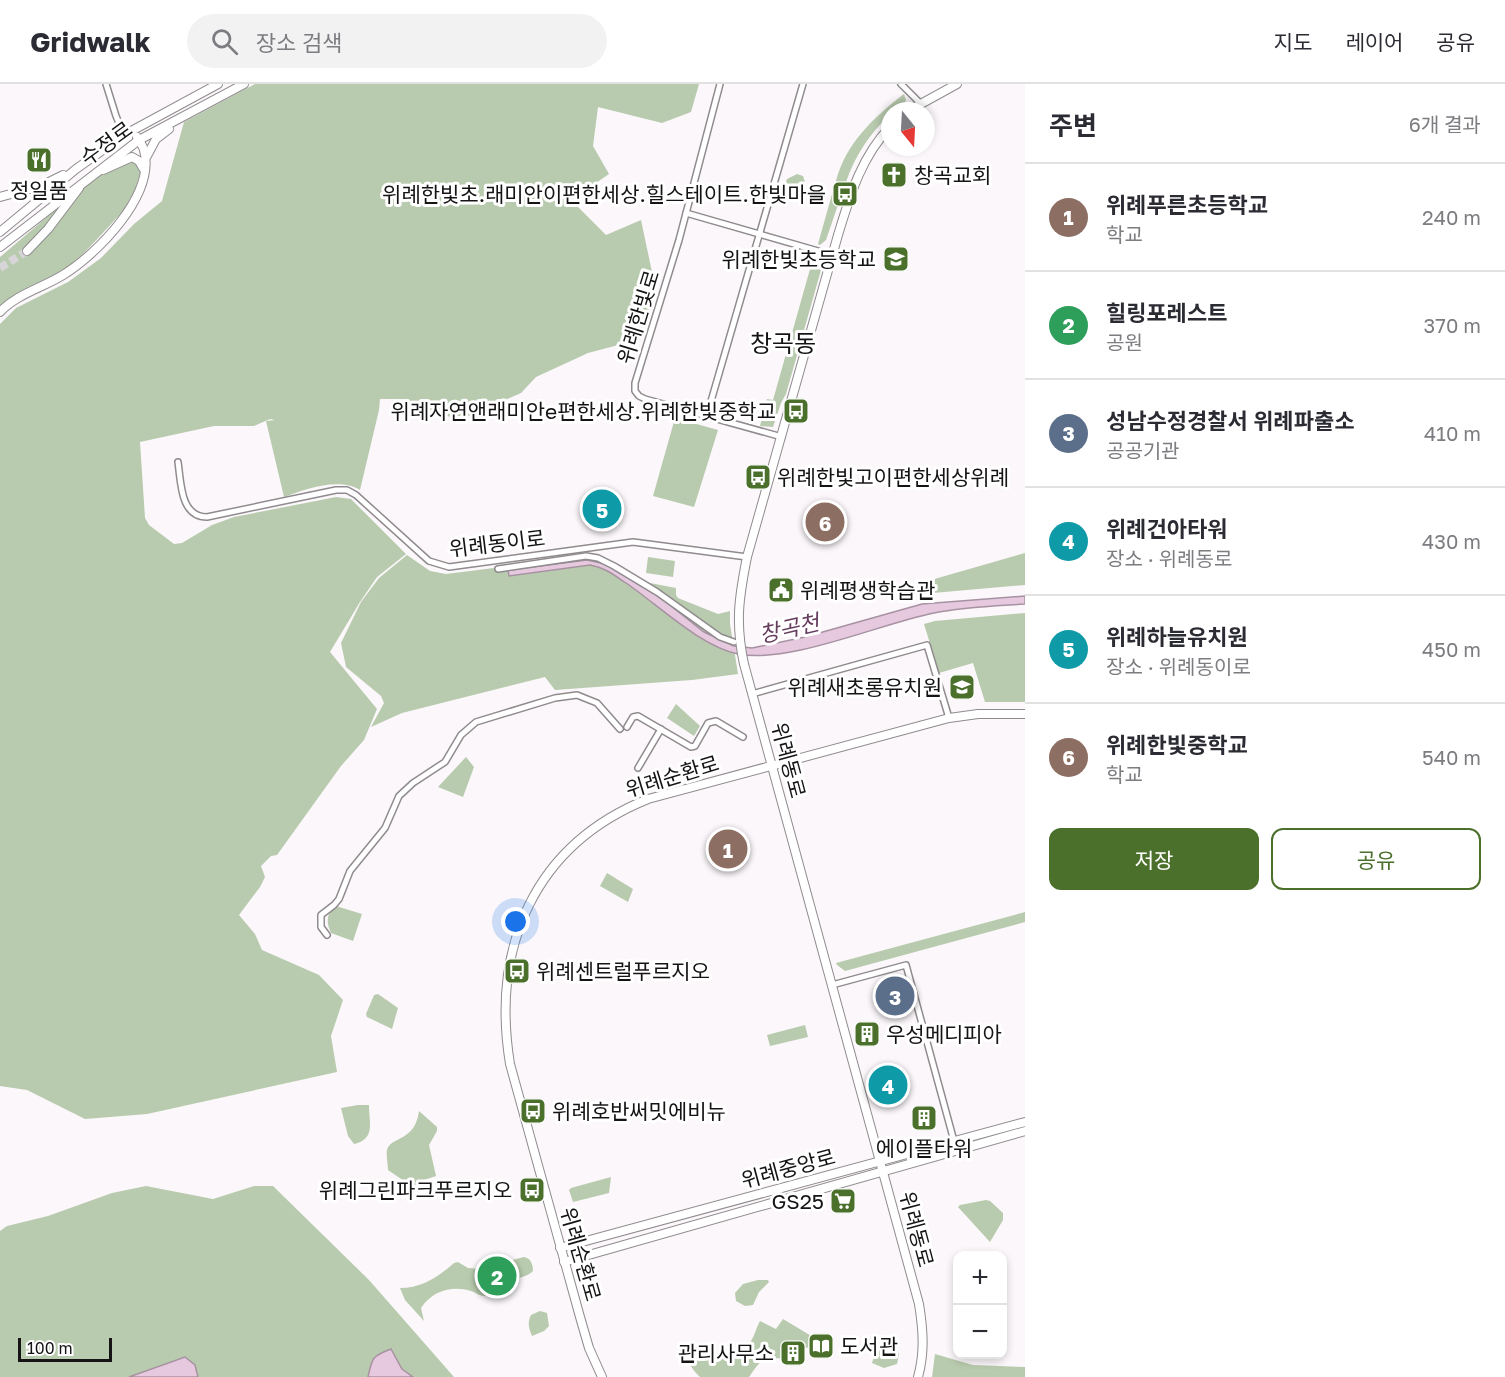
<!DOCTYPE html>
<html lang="ko">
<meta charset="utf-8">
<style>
:root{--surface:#fff;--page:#f2f2f3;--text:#2b2b33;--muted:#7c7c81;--line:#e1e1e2;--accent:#4a702b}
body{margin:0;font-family:"Golos Text","Noto Sans KR",sans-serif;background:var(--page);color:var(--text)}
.controls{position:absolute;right:18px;bottom:18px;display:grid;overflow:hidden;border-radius:12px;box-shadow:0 3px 9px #0003}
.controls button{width:54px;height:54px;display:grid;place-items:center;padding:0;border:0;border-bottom:2px solid var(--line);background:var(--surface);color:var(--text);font:30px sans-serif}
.compass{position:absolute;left:881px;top:18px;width:54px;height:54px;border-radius:50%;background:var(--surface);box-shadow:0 3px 9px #0003;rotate:162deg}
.scale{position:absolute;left:18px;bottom:15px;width:94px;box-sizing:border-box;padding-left:6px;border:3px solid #151314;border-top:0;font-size:16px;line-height:21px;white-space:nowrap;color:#151314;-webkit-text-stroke:4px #fff;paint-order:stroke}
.you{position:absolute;left:516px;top:838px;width:21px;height:21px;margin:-15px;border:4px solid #fff;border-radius:50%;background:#1a73e8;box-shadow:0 0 0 9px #1a73e833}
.badge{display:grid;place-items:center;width:39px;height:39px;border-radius:50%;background:var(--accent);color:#fff;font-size:20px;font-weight:700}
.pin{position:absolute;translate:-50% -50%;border:3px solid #fff;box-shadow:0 2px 6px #0006}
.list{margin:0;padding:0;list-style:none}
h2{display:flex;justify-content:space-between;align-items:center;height:78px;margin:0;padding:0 24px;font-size:26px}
h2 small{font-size:20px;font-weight:400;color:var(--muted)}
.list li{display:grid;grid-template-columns:39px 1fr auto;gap:18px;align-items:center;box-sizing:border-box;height:108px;padding:0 24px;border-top:2px solid var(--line)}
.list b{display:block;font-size:22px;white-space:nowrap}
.list p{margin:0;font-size:20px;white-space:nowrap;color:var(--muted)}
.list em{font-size:20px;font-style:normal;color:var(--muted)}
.actions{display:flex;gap:12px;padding:18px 24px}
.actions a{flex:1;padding:14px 0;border:2px solid var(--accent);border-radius:12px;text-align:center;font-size:21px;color:var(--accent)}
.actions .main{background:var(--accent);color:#fff}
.icon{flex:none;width:33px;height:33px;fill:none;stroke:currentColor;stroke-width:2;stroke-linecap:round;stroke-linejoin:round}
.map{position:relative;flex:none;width:1025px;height:1293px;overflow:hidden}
header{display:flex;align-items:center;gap:36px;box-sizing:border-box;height:84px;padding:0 30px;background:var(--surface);border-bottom:2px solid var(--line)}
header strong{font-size:28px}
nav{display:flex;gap:33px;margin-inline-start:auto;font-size:21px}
.search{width:420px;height:54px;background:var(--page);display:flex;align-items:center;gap:15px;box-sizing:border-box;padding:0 21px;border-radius:33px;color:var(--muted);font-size:22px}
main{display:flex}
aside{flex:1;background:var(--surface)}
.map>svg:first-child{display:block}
.green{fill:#b9cbae}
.water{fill:#e6c8df;stroke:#a792a2;stroke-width:1.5}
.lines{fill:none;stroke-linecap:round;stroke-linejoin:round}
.secondary-tunnel{stroke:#d8d5d8;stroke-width:8;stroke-dasharray:8 4;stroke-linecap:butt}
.street-casing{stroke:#8f8b8e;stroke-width:8}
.secondary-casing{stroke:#8f8b8e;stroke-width:10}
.street{stroke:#fff;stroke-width:5}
.secondary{stroke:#fff;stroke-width:8}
.labels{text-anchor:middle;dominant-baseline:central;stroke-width:6;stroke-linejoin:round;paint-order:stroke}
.street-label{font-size:21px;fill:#151314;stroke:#fff}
.poi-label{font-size:21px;fill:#151314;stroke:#fff;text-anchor:start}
.water-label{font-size:22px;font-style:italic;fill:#653c5e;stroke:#fff}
.quarter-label{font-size:24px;fill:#151314;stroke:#fff}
</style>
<header>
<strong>Gridwalk</strong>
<div class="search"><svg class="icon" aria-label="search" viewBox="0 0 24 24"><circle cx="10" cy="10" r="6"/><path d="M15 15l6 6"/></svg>장소 검색</div>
<nav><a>지도</a><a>레이어</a><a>공유</a></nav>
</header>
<main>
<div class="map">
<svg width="1025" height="1293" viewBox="0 0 1025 1293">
<rect width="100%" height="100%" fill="#fbf7fa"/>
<g class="green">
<path d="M255 0H699L691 28 662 39 598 23 593 62 609 90 571 116 606 151 641 136 656 207 641 255 588 269 536 293 521 309 460 336 422 324 403 315H380L379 326 360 406C339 393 306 405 284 413L266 337 275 336 270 335 254 342H214L140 358 145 434 149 441 174 460 182 459 212 441 234 433 336 413 351 415 406 470 377 493 360 518 330 568 377 625 364 656 341 682 277 771 271 772 261 782 265 793 260 803 239 831 255 850 262 866 319 891 343 916 331 952 337 988 147 1030 85 1035 27 1006 0 1002V240L16 224 68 198 101 174 134 140 162 117 184 38Z"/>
<path d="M904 10 906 16C904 22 897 27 890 27V31C869 50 855 72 846 98L844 100 836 97C846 59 874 33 904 10Z"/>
<polygon points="123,74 136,75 140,89 135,106 123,127 101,151 83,170 61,189 9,215 0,223 0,173 94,93"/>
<path d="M797 90 803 92 805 98 800 105C802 111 800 115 794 117L785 111 784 103 787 95Z"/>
<polygon points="834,103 843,106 826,156 820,161 818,160"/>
<polygon points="814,171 820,173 823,179 786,310 781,319 773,343 760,342 767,315 773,316"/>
<polygon points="675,334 718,346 694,423 653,412"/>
<polygon points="1025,469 1025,501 910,511 924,498"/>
<polygon points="407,471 430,487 446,490 597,471 617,480 640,497 676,504 676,511 678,514 718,530 730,527 730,540 738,590 692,596 555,606 545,593 402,629 371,643 384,619 381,612 346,583 341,559 361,518 379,494"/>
<polygon points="648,473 675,477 673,493 646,489"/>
<polygon points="1025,529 1025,618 985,618 973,579 939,589 924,540 935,537"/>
<polygon points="676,620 700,642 694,652 667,634"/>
<polygon points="466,673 474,683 463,713 438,703"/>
<polygon points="607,789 633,805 628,818 600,802"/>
<path d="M336 822 362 830 353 857 331 849C326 838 326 829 336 822Z"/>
<polygon points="1025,828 1025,838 845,887 837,881 836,879"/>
<polygon points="378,910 398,924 392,945 367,933 366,930 374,911"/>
<polygon points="805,941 808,953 770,962 767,951"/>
<path d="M358 1021H369C369 1039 376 1055 354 1060L348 1052 341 1024Z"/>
<path d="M419 1027 437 1043V1047L429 1061 436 1092 424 1096 429 1114 388 1086C388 1080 386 1072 387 1066 391 1052 415 1058 419 1027Z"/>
<polygon points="611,1093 609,1109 573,1118 569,1106 571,1104"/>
<polygon points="146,1102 213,1115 254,1102 273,1102 369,1196 454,1293 0,1293 0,1147 7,1142 48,1132 112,1109"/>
<polygon points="986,1116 990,1117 1003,1129 1003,1136 990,1158 958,1123 960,1121"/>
<path d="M524 1173C531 1174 533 1181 533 1187 525 1195 513 1194 503 1198 495 1202 493 1212 484 1212 479 1212 475 1208 471 1207 452 1201 432 1207 421 1224L424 1237 405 1216 400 1204C422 1204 438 1193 454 1179L458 1178 468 1184 480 1185Z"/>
<polygon points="758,1196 768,1196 769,1198 759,1208 753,1221 745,1222 736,1217 735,1209 743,1200"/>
<path d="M540 1227 547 1229 549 1242 544 1247 532 1252C529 1244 527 1239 531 1231Z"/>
<path d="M783 1235 813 1253V1257L807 1264 783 1259 781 1274C760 1275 762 1275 749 1293H700C692 1286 683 1271 683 1260 700 1274 734 1281 749 1260 754 1254 756 1244 760 1237L776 1245Z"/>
<polygon points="895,1262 899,1270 897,1280 884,1284 872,1279 875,1269 885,1263"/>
<polygon points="935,1270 973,1281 1025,1283 1025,1293 932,1293"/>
</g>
<g class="water">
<path d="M587 476 605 480 656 510 704 548 734 562 752 564 805 553 922 520 1025 512V520C995 522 963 523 934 529 879 540 790 580 738 570 701 563 657 520 626 499 614 491 604 483 590 481L509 492 508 486Z"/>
<path d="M391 1265 402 1285 413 1293H368C372 1274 372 1272 391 1265Z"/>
<polygon points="185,1273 195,1281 198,1293 129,1293"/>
</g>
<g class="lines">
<polyline class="secondary-tunnel" points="0,184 27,167"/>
<g class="street-casing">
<g id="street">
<polyline points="106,0 116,32 124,51"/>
<polyline points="720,0 679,156 635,299 635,307 639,312 645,315 782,353"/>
<polyline points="901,0 920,19"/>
<polyline points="686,129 832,171"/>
<polyline points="707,331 803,0"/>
<path d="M178 378C181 398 180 433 207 433L336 406H347L356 411 429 477 449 483 633 458 747 473"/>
<polyline points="498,485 586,472 598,474 614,482 657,508 720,553 734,558"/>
<polyline points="752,610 927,561 949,634"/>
<polyline points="627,643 633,633 638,632 691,663 695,662 708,639 716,637 743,653"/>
<polyline points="638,684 661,645"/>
<polyline points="327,851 321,843 321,831 334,821 339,815 350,787 385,744 399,712 413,699 445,678 461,651 476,638 555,614 577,611 597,619 620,645"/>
<polyline points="832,901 906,881 954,1057"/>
</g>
</g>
<g class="secondary-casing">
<g id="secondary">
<polyline points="908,27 957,0"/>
<path d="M890 43C861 73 850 112 838 151L747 473C739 513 735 539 744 580L919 1220C923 1245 925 1268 918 1293"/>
<polyline points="147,72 156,55 169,45"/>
<polyline points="103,86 132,73 139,77 143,84"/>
<polyline points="0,113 41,102 63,91"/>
<polyline points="0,148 76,85 124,51 218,0"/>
<polyline points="0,163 139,56 244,0"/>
<polyline points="27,167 48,145 79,104"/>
<path d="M0 228C17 210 42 204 63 191 97 170 156 111 144 66 143 62 139 57 137 53"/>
<polyline points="560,1164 1025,1038"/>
<polyline points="564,1178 1025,1047"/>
<path d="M602 1293 589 1264 580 1233 510 980C491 863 534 761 648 715L949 634 978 630H1025"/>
</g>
</g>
<use href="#street" class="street"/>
<use href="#secondary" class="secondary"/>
</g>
<defs>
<g id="restaurant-square" transform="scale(1.35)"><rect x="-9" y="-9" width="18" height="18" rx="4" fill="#4a702b" stroke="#fff"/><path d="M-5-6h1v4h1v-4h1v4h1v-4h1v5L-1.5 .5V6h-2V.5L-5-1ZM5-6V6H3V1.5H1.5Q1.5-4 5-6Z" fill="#fff"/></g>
<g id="church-square" transform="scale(1.35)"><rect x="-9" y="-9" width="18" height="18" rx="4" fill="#4a702b" stroke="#fff"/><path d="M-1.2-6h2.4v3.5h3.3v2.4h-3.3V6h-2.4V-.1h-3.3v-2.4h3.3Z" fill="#fff"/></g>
<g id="bus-square" transform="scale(1.35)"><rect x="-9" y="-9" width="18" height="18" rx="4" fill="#4a702b" stroke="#fff"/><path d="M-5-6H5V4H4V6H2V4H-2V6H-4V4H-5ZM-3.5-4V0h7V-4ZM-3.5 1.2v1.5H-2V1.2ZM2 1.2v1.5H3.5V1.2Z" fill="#fff"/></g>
<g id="school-square" transform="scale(1.35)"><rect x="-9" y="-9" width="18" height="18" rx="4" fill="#4a702b" stroke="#fff"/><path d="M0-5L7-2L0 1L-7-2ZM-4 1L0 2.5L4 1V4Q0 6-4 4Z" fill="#fff"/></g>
<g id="civic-square" transform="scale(1.35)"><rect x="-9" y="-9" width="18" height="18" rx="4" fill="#4a702b" stroke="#fff"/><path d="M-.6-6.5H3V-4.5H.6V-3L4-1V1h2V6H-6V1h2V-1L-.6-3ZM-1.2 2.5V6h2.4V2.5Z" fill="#fff"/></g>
<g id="building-square" transform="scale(1.35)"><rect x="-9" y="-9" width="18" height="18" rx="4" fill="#4a702b" stroke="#fff"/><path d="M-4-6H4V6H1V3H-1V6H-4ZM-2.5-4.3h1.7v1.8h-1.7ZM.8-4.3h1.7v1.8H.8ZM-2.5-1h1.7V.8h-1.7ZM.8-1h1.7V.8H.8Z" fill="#fff"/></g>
<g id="supermarket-square" transform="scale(1.35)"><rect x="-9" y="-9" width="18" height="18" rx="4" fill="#4a702b" stroke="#fff"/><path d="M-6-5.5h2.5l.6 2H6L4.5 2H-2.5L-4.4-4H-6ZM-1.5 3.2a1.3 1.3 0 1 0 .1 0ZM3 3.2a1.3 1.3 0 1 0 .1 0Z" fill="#fff"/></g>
<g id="library-square" transform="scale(1.35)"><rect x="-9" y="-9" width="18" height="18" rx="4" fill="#4a702b" stroke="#fff"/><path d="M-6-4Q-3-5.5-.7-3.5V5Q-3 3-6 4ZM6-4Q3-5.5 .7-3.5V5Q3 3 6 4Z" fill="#fff"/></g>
</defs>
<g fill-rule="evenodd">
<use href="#restaurant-square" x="39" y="76"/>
<use href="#church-square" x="894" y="91"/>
<use href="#bus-square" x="845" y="110"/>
<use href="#school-square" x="896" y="175"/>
<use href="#bus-square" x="796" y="327"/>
<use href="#bus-square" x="758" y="393"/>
<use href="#civic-square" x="781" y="506"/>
<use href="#school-square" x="962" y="603"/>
<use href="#bus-square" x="517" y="887"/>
<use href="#building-square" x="867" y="950"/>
<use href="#bus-square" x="533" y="1027"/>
<use href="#building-square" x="924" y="1034"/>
<use href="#bus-square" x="532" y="1106"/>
<use href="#supermarket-square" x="843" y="1117"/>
<use href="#library-square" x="821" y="1262"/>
<use href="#building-square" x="793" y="1269"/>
</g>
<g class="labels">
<g class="street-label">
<text transform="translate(106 59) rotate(-36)">수정로</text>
<text transform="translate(638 233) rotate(-73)">위례한빛로</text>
<text transform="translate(497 459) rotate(-7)">위례동이로</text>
<text transform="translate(789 676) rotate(75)">위례동로</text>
<text transform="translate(672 692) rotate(-17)">위례순환로</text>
<text transform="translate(788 1084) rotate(-15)">위례중앙로</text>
<text transform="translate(917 1145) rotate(75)">위례동로</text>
<text transform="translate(581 1170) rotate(74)">위례순환로</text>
</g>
<g class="poi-label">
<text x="914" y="91">창곡교회</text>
<text x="39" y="106" text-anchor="middle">정일품</text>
<text x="826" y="110" text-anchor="end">위례한빛초.래미안이편한세상.힐스테이트.한빛마을</text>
<text x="876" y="175" text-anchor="end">위례한빛초등학교</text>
<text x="776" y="327" text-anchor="end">위례자연앤래미안e편한세상.위례한빛중학교</text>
<text x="777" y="393">위례한빛고이편한세상위례</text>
<text x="800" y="506">위례평생학습관</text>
<text x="942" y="603" text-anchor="end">위례새초롱유치원</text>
<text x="536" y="887">위례센트럴푸르지오</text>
<text x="886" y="950">우성메디피아</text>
<text x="552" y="1027">위례호반써밋에비뉴</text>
<text x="924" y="1064" text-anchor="middle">에이플타워</text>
<text x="512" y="1106" text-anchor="end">위례그린파크푸르지오</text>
<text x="824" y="1117" text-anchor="end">GS25</text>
<text x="840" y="1262">도서관</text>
<text x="774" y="1269" text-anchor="end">관리사무소</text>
</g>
<g class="water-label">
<text transform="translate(789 544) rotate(-13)">창곡천</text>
</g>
<g class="quarter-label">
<text x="783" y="258">창곡동</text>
</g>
</g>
</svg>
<div class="controls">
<button>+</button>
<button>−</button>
</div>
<svg class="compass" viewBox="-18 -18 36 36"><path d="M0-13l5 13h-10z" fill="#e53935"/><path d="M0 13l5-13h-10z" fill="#7c7c81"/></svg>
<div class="scale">100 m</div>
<div class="you"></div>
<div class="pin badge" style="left:728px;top:765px;background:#8d6e63">1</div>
<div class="pin badge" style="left:497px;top:1192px;background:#2e9e5b">2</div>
<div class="pin badge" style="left:895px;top:912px;background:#5c6f8a">3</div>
<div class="pin badge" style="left:888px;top:1001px;background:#0f9aa8">4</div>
<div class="pin badge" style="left:602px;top:425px;background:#0f9aa8">5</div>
<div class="pin badge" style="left:825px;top:438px;background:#8d6e63">6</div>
</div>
<aside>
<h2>주변<small>6개 결과</small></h2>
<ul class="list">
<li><span class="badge" style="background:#8d6e63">1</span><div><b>위례푸른초등학교</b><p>학교</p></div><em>240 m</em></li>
<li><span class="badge" style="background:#2e9e5b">2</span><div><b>힐링포레스트</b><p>공원</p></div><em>370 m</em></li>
<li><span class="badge" style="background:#5c6f8a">3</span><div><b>성남수정경찰서 위례파출소</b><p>공공기관</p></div><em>410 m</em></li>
<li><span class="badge" style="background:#0f9aa8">4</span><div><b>위례건아타워</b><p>장소 · 위례동로</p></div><em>430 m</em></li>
<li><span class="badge" style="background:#0f9aa8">5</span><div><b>위례하늘유치원</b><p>장소 · 위례동이로</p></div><em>450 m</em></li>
<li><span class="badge" style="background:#8d6e63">6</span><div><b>위례한빛중학교</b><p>학교</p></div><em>540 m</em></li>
</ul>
<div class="actions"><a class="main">저장</a><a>공유</a></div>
</aside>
</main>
